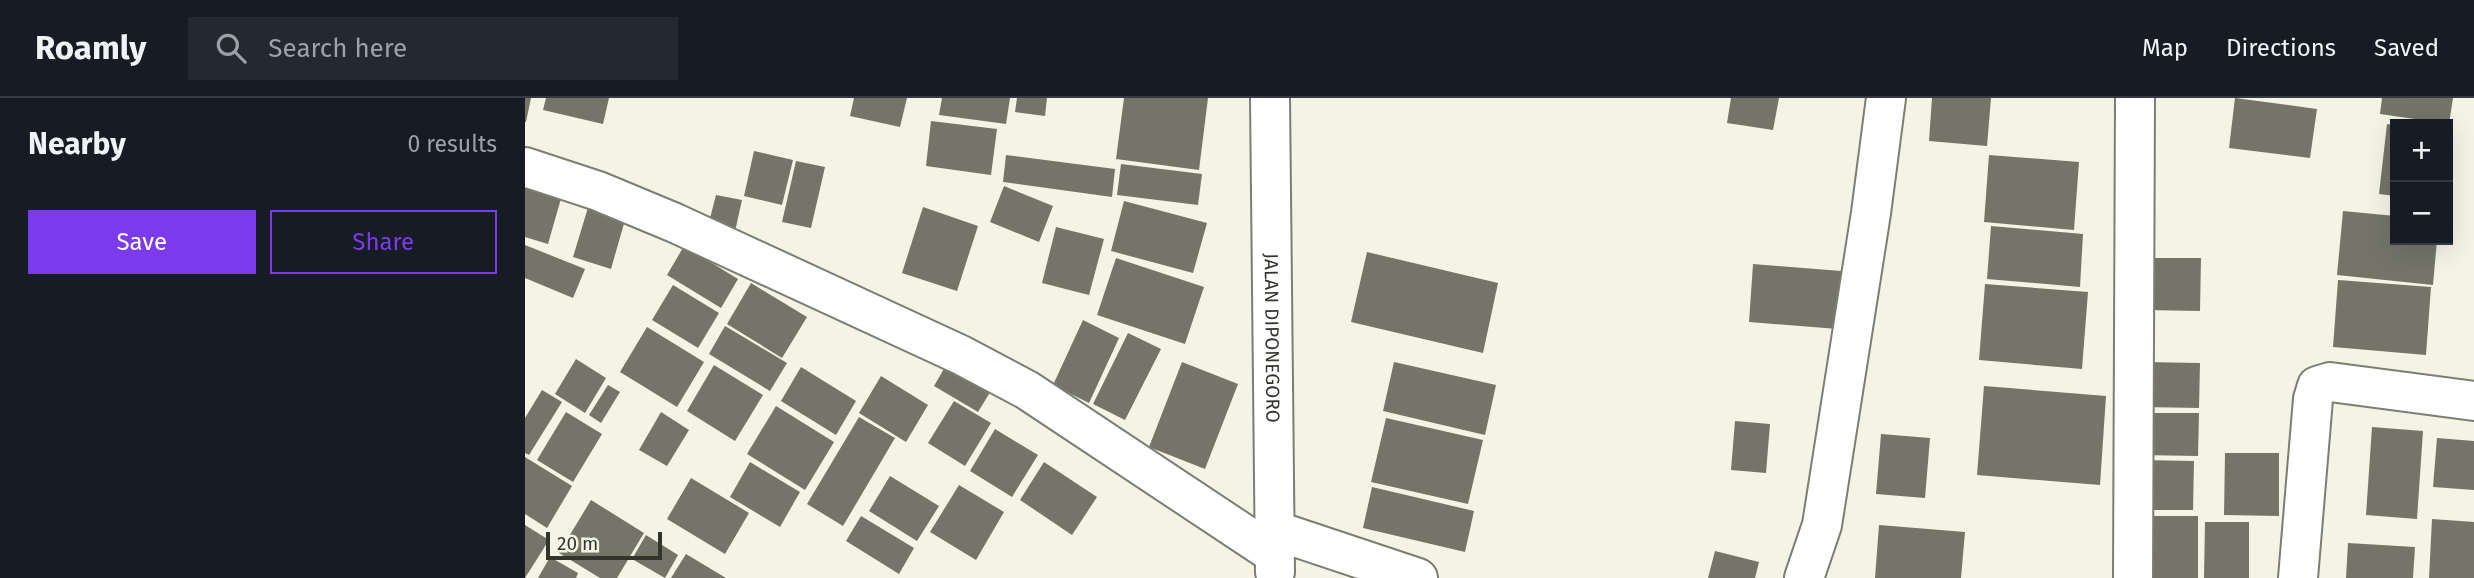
<!DOCTYPE html>
<meta charset="utf-8">
<style>
:root{--surface:#171b24;--page:#242831;--text:#f1f3f6;--muted:#9ea1a6;--line:#363941;--accent:#7c3aed}
body{margin:0;font-family:"Fira Sans",sans-serif;background:var(--page);color:var(--text)}
.controls{position:absolute;right:21px;top:21px;display:grid;overflow:hidden;border-radius:0px;box-shadow:0 7px 28px #0002}
.controls button{width:63px;height:63px;display:grid;place-items:center;padding:0;border:0;border-bottom:2px solid var(--line);background:var(--surface);color:var(--text);font:35px sans-serif}
.scale{position:absolute;left:21px;bottom:18px;width:116px;box-sizing:border-box;padding-left:7px;border:4px solid #34342f;border-top:0;font-size:19px;line-height:24px;white-space:nowrap;color:#34342f;-webkit-text-stroke:5px #f3f4e6;paint-order:stroke}
.list{margin:0;padding:0;list-style:none}
h2{display:flex;justify-content:space-between;align-items:center;height:91px;margin:0;padding:0 28px;font-size:30px}
h2 small{font-size:23px;font-weight:400;color:var(--muted)}
.actions{display:flex;gap:14px;padding:21px 28px}
.actions a{flex:1;padding:16px 0;border:2px solid var(--accent);border-radius:0px;text-align:center;font-size:24px;color:var(--accent)}
.actions .main{background:var(--accent);color:#fff}
.icon{flex:none;width:38px;height:38px;fill:none;stroke:currentColor;stroke-width:2;stroke-linecap:round;stroke-linejoin:round}
.map{position:relative;flex:none;width:1949px;height:480px;overflow:hidden}
header{display:flex;align-items:center;gap:42px;box-sizing:border-box;height:98px;padding:0 35px;background:var(--surface);border-bottom:2px solid var(--line)}
header strong{font-size:33px}
nav{display:flex;gap:38px;margin-inline-start:auto;font-size:24px}
.search{width:490px;height:63px;background:var(--page);display:flex;align-items:center;gap:18px;box-sizing:border-box;padding:0 24px;border-radius:0px;color:var(--muted);font-size:26px}
main{display:flex}
aside{flex:1;background:var(--surface)}
.map>svg:first-child{display:block}
.building{fill:#747568}
.lines{fill:none;stroke-linecap:round;stroke-linejoin:round}
.minor-casing{stroke:#7d7e71;stroke-width:42}
.minor{stroke:#fff;stroke-width:38}
.labels{text-anchor:middle;dominant-baseline:central;stroke-width:7;stroke-linejoin:round;paint-order:stroke}
.street-label{font-size:19px;fill:#34342f;stroke:#f3f4e6}
</style>
<header>
<strong>Roamly</strong>
<div class="search"><svg class="icon" aria-label="search" viewBox="0 0 24 24"><circle cx="10" cy="10" r="6"/><path d="M15 15l6 6"/></svg>Search here</div>
<nav><a>Map</a><a>Directions</a><a>Saved</a></nav>
</header>
<main>
<aside>
<h2>Nearby<small>0 results</small></h2>
<ul class="list">
</ul>
<div class="actions"><a class="main">Save</a><a>Share</a></div>
</aside>
<div class="map">
<svg width="1949" height="480" viewBox="0 0 1949 480">
<rect width="100%" height="100%" fill="#f3f4e6"/>
<g class="building">
<polygon points="0,0 6,0 1,24 0,24"/>
<polygon points="21,0 84,0 78,26 18,12"/>
<polygon points="329,0 382,0 375,29 325,18"/>
<polygon points="417,0 485,0 481,26 414,17"/>
<polygon points="492,0 522,0 520,18 490,14"/>
<polygon points="599,0 683,0 674,72 591,61"/>
<polygon points="1206,0 1254,0 1248,32 1202,25"/>
<polygon points="1407,0 1466,0 1462,48 1404,43"/>
<polygon points="1710,0 1792,11 1785,60 1704,50"/>
<polygon points="1857,0 1928,0 1924,26 1855,16"/>
<polygon points="406,23 472,31 466,77 401,68"/>
<polygon points="1862,26 1870,27 1870,98 1854,96"/>
<polygon points="229,53 268,62 257,107 219,98"/>
<polygon points="481,57 590,71 587,99 478,84"/>
<polygon points="1464,57 1554,64 1549,132 1459,124"/>
<polygon points="271,63 300,69 286,130 257,124"/>
<polygon points="596,66 677,76 673,107 592,97"/>
<polygon points="0,79 39,90 23,146 0,139"/>
<polygon points="479,88 528,108 514,144 465,124"/>
<polygon points="191,97 217,102 209,138 182,132"/>
<polygon points="65,103 102,115 86,171 48,159"/>
<polygon points="599,103 682,125 668,175 586,153"/>
<polygon points="398,109 453,128 432,193 377,175"/>
<polygon points="1818,113 1870,118 1870,142 1912,142 1908,187 1812,177"/>
<polygon points="1466,128 1558,136 1555,189 1462,181"/>
<polygon points="531,129 579,141 564,197 517,185"/>
<polygon points="0,147 60,171 48,200 0,180"/>
<polygon points="159,148 213,181 196,210 142,177"/>
<polygon points="842,154 973,185 958,255 826,224"/>
<polygon points="591,160 679,189 660,246 572,217"/>
<polygon points="1620,160 1676,160 1675,213 1620,212"/>
<polygon points="1228,166 1329,174 1325,232 1224,224"/>
<polygon points="1813,182 1906,189 1901,257 1808,249"/>
<polygon points="226,185 282,219 257,260 202,226"/>
<polygon points="1460,186 1563,194 1557,271 1454,262"/>
<polygon points="148,187 194,215 173,250 127,222"/>
<polygon points="558,222 594,240 564,305 528,287"/>
<polygon points="200,228 262,265 245,293 184,256"/>
<polygon points="122,229 179,264 152,309 95,274"/>
<polygon points="603,235 636,251 600,322 568,306"/>
<polygon points="427,257 472,283 453,314 409,288"/>
<polygon points="51,261 81,280 60,315 30,296"/>
<polygon points="657,264 713,286 680,371 624,349"/>
<polygon points="869,264 971,287 960,337 858,313"/>
<polygon points="1619,264 1675,265 1674,310 1619,309"/>
<polygon points="189,267 238,297 210,343 162,313"/>
<polygon points="276,269 331,303 311,337 256,303"/>
<polygon points="356,278 403,307 381,344 334,315"/>
<polygon points="83,287 95,294 76,325 64,317"/>
<polygon points="1459,288 1581,298 1575,387 1452,377"/>
<polygon points="17,292 37,304 4,357 0,355 0,320"/>
<polygon points="429,303 466,325 440,368 403,345"/>
<polygon points="251,308 309,344 280,392 222,356"/>
<polygon points="41,314 77,336 48,384 12,362"/>
<polygon points="136,314 164,332 142,368 114,352"/>
<polygon points="1615,315 1674,315 1673,358 1615,357"/>
<polygon points="334,319 370,340 318,428 282,406"/>
<polygon points="861,320 958,342 943,406 846,384"/>
<polygon points="1210,323 1245,326 1241,375 1206,372"/>
<polygon points="1847,329 1898,333 1892,421 1841,417"/>
<polygon points="470,331 513,357 487,399 445,373"/>
<polygon points="1356,336 1405,340 1400,400 1351,396"/>
<polygon points="1912,340 1949,343 1949,392 1908,389"/>
<polygon points="1700,355 1754,355 1754,418 1699,417"/>
<polygon points="0,359 47,388 22,430 0,416"/>
<polygon points="1616,362 1669,363 1668,412 1615,412"/>
<polygon points="225,364 275,394 255,429 205,399"/>
<polygon points="519,364 572,399 547,437 495,402"/>
<polygon points="365,378 414,408 392,443 344,413"/>
<polygon points="166,380 224,415 200,456 142,421"/>
<polygon points="434,387 479,414 451,462 405,434"/>
<polygon points="847,389 949,413 940,454 838,430"/>
<polygon points="66,402 119,435 92,480 75,480 34,455"/>
<polygon points="336,418 389,450 374,476 321,443"/>
<rect x="1620" y="418" width="53" height="62"/>
<polygon points="1907,421 1949,424 1949,480 1904,480"/>
<polygon points="1680,424 1724,424 1724,480 1679,480"/>
<polygon points="0,427 24,442 0,480"/>
<polygon points="1354,427 1440,434 1436,480 1350,480"/>
<polygon points="121,437 153,457 140,480 107,461"/>
<polygon points="1823,445 1890,449 1888,480 1821,480"/>
<polygon points="1190,453 1234,464 1230,480 1183,480"/>
<polygon points="161,456 201,480 146,480"/>
<polygon points="25,459 53,475 51,480 13,480"/>
</g>
<g class="lines">
<g class="minor-casing">
<g id="minor">
<path id="s1" d="M745 0 750 474"/>
<polyline points="0,69 73,93 150,125 436,257 502,292 749,456"/>
<polyline points="749,432 893,480"/>
<polyline points="1279,480 1297,427 1346,115 1361,0"/>
<polyline points="1608,480 1610,0"/>
<polyline points="1773,480 1788,301 1792,288 1805,284 1949,303"/>
</g>
</g>
<use href="#minor" class="minor"/>
</g>
<g class="labels">
<g class="street-label">
<text stroke="none"><textPath href="#s1" startOffset="240">JALAN DIPONEGORO</textPath></text>
</g>
</g>
</svg>
<div class="controls">
<button>+</button>
<button>−</button>
</div>
<div class="scale">20 m</div>
</div>
</main>
